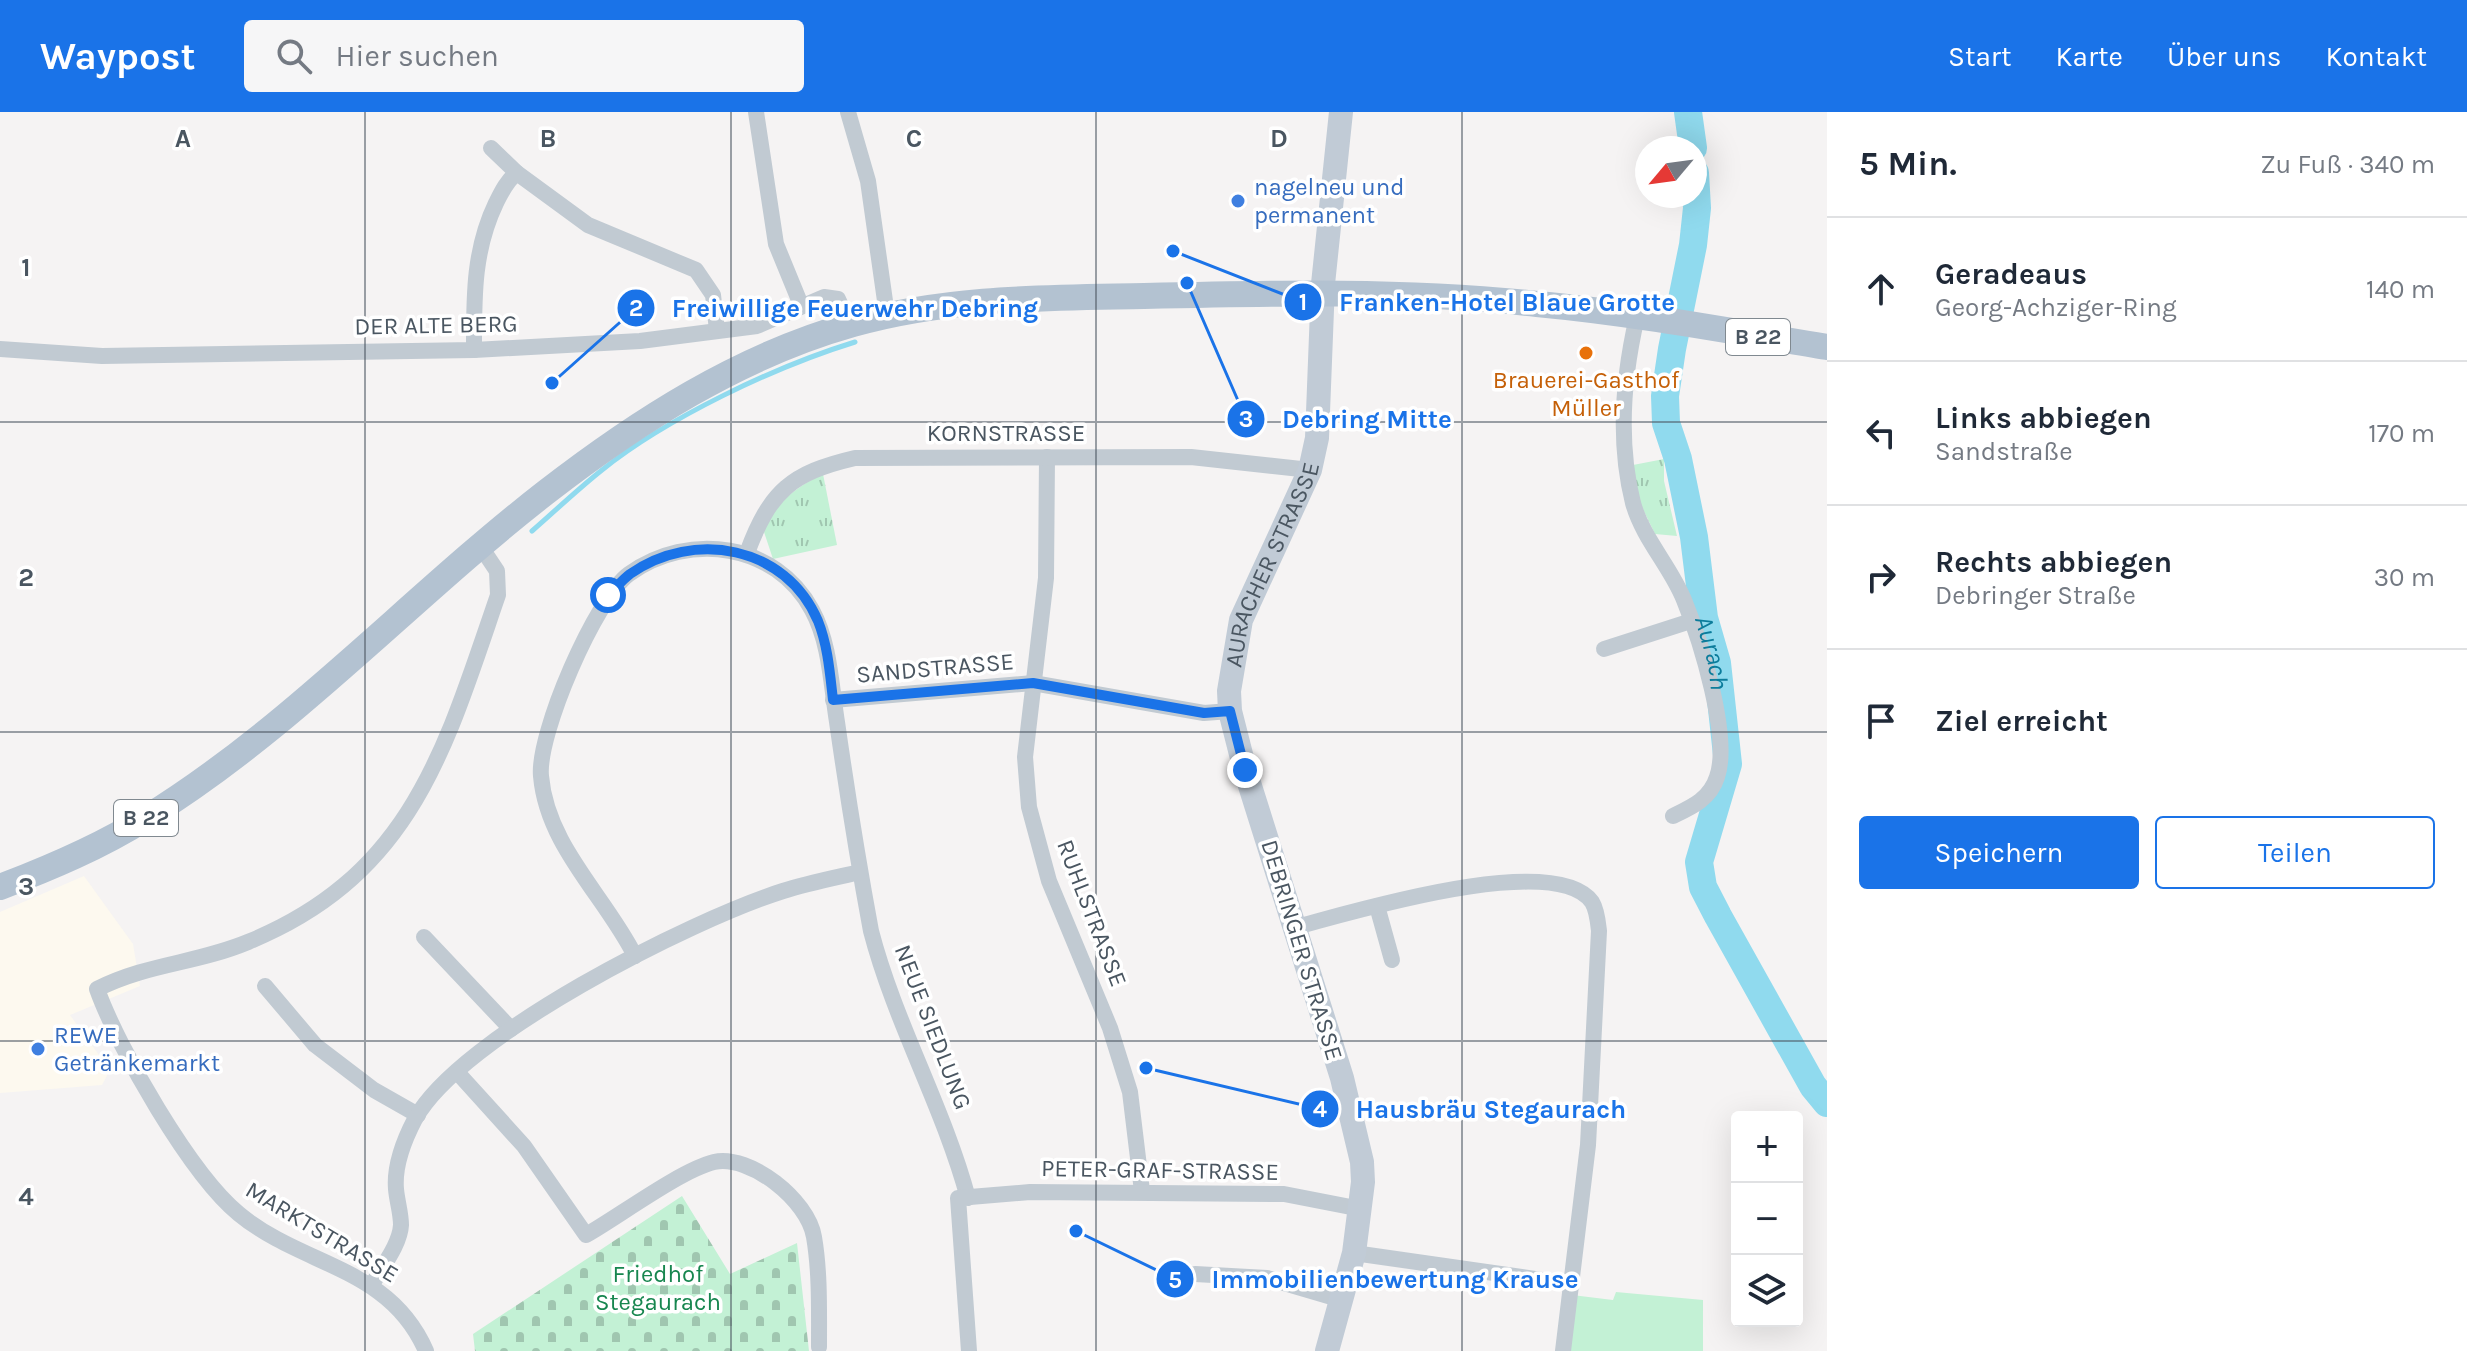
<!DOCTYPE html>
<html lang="de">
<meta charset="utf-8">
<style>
:root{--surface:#fff;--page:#f6f6f7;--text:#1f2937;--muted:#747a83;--line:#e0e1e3;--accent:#1a73e8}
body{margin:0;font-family:Karla,sans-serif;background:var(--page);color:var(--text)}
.controls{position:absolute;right:24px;bottom:24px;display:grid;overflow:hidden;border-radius:8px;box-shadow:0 8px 32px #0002}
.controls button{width:72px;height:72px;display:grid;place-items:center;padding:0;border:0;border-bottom:2px solid var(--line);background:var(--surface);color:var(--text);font:40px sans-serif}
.compass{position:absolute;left:1635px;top:24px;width:72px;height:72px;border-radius:50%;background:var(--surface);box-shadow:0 8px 32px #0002;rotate:241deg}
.stop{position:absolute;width:24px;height:24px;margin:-18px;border:6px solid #1a73e8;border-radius:50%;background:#fff}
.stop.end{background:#1a73e8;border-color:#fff;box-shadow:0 2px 8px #0008}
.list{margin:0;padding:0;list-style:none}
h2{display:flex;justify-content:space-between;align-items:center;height:104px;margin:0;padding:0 32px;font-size:34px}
h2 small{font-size:26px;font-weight:400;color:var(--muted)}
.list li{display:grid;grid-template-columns:52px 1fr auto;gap:24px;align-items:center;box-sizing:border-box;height:144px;padding:0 32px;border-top:2px solid var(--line)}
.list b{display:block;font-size:30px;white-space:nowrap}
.list p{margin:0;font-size:26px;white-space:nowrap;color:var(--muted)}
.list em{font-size:26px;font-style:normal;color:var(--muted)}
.actions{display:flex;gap:16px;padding:24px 32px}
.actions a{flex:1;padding:18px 0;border:2px solid var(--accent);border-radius:8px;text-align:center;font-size:28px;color:var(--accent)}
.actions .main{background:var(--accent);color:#fff}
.icon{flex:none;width:44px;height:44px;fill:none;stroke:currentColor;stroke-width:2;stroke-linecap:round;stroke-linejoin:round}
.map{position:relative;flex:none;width:1827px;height:1239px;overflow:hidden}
header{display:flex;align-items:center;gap:48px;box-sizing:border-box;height:112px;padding:0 40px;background:var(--accent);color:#fff}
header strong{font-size:38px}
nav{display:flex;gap:44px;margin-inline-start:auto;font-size:28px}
.search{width:560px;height:72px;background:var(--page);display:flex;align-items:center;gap:20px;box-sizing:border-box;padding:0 28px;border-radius:8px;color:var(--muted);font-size:30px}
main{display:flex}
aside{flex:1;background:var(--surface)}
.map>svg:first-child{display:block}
.commercial{fill:#fdf9ef}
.grass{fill:#c3f1d5}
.cemetery{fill:url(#cemetery-stones)}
.park{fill:url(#park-tufts)}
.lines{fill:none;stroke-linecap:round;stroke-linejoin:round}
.stream{stroke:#90daee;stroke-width:5}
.river{stroke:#90daee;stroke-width:28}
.street{stroke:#c1cad2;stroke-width:16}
.secondary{stroke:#c1cbd6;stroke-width:24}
.primary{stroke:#b3c2d1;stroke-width:26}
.route{stroke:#1a73e8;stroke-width:10}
.grid{fill:none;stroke:#4a5661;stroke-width:2;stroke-opacity:0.55}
.shop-dot{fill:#3f7fe0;stroke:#fff;stroke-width:3}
.food-dot{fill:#e8710a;stroke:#fff;stroke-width:3}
.labels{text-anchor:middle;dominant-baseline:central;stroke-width:7;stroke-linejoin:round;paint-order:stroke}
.shield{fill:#fff;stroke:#808990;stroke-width:2}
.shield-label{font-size:22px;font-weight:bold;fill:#4a5661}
.shop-label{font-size:24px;fill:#366cbe;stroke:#fff;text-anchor:start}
.street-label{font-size:24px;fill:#4a5661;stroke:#fff}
.food-label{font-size:24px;fill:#c56008;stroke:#fff}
.park-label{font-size:24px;fill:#17864f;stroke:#fff}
.water-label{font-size:26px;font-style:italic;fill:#0c7c9b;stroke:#fff}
.grid-label{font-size:26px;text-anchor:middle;font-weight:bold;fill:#4a5661;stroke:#fff;stroke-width:7;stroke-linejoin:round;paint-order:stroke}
.leader{fill:none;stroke:#1a73e8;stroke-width:3}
.callout-dot{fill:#1a73e8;stroke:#fff;stroke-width:3}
.mark-label{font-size:24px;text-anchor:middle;font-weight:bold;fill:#fff}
.callout-label{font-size:26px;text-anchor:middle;font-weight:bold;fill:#1a73e8;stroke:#fff;stroke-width:7;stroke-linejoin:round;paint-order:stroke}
</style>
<header>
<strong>Waypost</strong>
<div class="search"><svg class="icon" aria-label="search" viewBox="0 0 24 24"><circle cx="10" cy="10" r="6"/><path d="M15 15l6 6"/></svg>Hier suchen</div>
<nav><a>Start</a><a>Karte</a><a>Über uns</a><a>Kontakt</a></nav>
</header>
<main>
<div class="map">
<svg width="1827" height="1239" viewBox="0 0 1827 1239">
<defs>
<pattern id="cemetery-stones" width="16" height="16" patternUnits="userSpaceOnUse" patternTransform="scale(2)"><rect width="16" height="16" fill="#c3f1d5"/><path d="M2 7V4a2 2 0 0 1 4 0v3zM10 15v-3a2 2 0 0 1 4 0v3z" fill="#a0c6b0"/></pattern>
<pattern id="park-tufts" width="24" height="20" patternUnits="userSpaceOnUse" patternTransform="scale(2)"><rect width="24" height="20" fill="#c3f1d5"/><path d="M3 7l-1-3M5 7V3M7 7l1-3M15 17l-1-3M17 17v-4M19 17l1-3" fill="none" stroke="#a0c6b0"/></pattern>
</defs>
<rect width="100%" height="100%" fill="#f5f3f3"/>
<polygon class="commercial" points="84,764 133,832 140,874 70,903 110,958 102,973 0,981 0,800"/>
<polygon class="grass" points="1616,1180 1703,1188 1703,1239 1567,1239 1572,1183 1613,1188"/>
<polygon class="cemetery" points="682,1084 730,1162 797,1131 809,1239 475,1239 473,1222"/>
<g class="park">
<polygon points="1664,347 1664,369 1677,424 1655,422 1639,389 1633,353"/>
<path d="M823 362 837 433 773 447 763 417C774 391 798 374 823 362Z"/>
</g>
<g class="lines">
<path class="stream" d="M532 419C555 399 578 377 602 358 667 306 774 255 855 230"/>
<g class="river">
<polyline points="1688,0 1693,36"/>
<path id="s1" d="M1695 61 1697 96 1693 133 1672 237 1665 284 1666 311 1678 347 1694 425 1704 506 1717 551 1728 652 1699 750 1703 775 1718 804 1813 974 1827 991"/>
</g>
<g class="street">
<polyline points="756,0 776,132 801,193"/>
<polyline points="848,0 868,69 887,203"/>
<polyline points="491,36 517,61"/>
<path d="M1637 205C1623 265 1618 331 1633 391 1643 427 1671 455 1684 488 1700 527 1731 625 1717 665 1710 687 1692 695 1673 704"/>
<polyline points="0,237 102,244 474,238 640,229 757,214 824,185 838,187 850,213"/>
<path d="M474 238C474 186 473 139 496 91 501 81 507 68 517 61L588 113 696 158 713 183 717 218"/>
<polyline points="1047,345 1046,466 1025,645 1029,695 1049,769 1110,916 1130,980 1142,1079"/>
<path d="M747 441C770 379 791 361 855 346L1191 345 1310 358"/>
<polyline points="1604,537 1691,509"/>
<polyline points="833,588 1033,571 1204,601 1230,599"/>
<polyline points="1377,794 1392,848"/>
<path d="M1296 815C1350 801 1554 738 1592 790 1597 798 1598 810 1599 819L1588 1033 1563 1239"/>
<polyline points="424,825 511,917"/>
<path d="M635 844C605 784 547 734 541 664 537 622 596 486 629 462 689 419 776 431 812 498 830 531 831 573 837 610 847 680 858 749 871 819 895 911 943 994 968 1086"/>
<polyline points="265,874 315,933 374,978 418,1003"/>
<path d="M457 960 524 1034 586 1123C618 1105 681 1058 714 1050 750 1042 808 1088 814 1125 820 1160 819 1198 819 1235"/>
<polyline points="1354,1141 1570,1172"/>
<polyline points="1195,1162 1267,1166 1342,1188"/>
<path d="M372 1173C381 1156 400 1133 401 1113 401 1101 397 1089 396 1077 394 1053 404 1028 415 1007 461 924 691 808 783 779 808 771 834 766 860 760"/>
<path d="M426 1239C389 1154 303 1155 239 1102 191 1063 118 936 97 877 149 851 195 852 248 830 412 763 445 637 498 483L497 459 481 435"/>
<polyline points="969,1239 958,1086 1030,1080 1284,1082 1361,1097"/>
</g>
<path class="secondary" id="s2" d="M1327 1239 1354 1141 1363 1070 1362 1050 1342 966 1245 658 1230 599 1229 579 1241 508 1310 358 1317 326 1323 172 1341 0"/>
<path class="primary" d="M0 775C50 756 100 735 146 706 292 616 410 486 545 381 638 309 739 244 853 212 948 185 1046 186 1144 184 1274 181 1408 178 1537 192 1634 201 1731 219 1827 235"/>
</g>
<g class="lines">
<path class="route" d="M608 483C615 477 622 468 630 462 694 417 786 434 818 509 828 534 830 562 833 588L1033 571 1204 601 1230 599 1245 658"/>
</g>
<path class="grid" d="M365 0V1239M731 0V1239M1096 0V1239M1462 0V1239M0 310H1827M0 620H1827M0 929H1827"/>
<g class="shop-dot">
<circle cx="1238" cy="89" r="8"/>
<circle cx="38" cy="937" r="8"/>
</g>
<circle class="food-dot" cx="1586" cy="241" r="8"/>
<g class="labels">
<g class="shield">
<rect x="1726" y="207" width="64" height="36" rx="6"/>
<rect x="114" y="688" width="64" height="36" rx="6"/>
</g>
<g class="shield-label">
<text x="1758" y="225">B 22</text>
<text x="146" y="706">B 22</text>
</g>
<g class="shop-label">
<text x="1254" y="75">nagelneu und<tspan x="1254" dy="28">permanent</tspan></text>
<text x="54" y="923">REWE<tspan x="54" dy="28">Getränkemarkt</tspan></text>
</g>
<g class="street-label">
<text transform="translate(436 213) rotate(-1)">DER ALTE BERG</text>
<text x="1006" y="321">KORNSTRASSE</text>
<text stroke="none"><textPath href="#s2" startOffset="818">AURACHER STRASSE</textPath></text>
<text transform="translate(935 556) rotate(-5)">SANDSTRASSE</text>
<text transform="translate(1092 801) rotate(69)">RUHLSTRASSE</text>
<text transform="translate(1302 838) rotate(73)">DEBRINGER STRASSE</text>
<text transform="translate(933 915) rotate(69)">NEUE SIEDLUNG</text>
<text transform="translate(1160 1058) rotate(1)">PETER-GRAF-STRASSE</text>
<text transform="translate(322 1120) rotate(31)">MARKTSTRASSE</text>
</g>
<g class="food-label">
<text x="1586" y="268">Brauerei-Gasthof<tspan x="1586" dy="28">Müller</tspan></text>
</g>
<g class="park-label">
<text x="658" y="1162">Friedhof<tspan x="658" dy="28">Stegaurach</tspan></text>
</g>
<g class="water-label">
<text stroke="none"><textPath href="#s1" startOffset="488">Aurach</textPath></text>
</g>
</g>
<g class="grid-label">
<text x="183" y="35">A</text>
<text x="548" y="35">B</text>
<text x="914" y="35">C</text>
<text x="1279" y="35">D</text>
<text x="26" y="164">1</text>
<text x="26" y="474">2</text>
<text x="26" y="783">3</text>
<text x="26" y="1093">4</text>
</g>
<path class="leader" d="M1173 139L1303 190M552 271L636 196M1187 171L1246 307M1146 956L1320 997M1076 1119L1175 1167"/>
<g class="callout-dot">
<circle cx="1173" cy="139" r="8"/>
<circle cx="552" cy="271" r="8"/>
<circle cx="1187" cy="171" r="8"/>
<circle cx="1146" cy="956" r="8"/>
<circle cx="1076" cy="1119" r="8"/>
<circle cx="1303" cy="190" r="20"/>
<circle cx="636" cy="196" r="20"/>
<circle cx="1246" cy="307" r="20"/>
<circle cx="1320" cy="997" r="20"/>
<circle cx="1175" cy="1167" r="20"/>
</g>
<g class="mark-label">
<text x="1303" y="198">1</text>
<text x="636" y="204">2</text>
<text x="1246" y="315">3</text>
<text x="1320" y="1005">4</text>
<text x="1175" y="1176">5</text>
</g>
<g class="callout-label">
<text x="1507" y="199">Franken-Hotel Blaue Grotte</text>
<text x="855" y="205">Freiwillige Feuerwehr Debring</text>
<text x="1367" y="316">Debring Mitte</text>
<text x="1491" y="1006">Hausbräu Stegaurach</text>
<text x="1395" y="1176">Immobilienbewertung Krause</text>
</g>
</svg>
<div class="controls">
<button>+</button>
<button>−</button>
<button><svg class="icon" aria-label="layers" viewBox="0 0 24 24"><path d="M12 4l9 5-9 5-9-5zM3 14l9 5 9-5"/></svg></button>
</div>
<svg class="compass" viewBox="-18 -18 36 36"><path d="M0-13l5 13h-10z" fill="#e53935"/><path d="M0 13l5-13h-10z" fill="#747a83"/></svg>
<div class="stop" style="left:608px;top:483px"></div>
<div class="stop end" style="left:1245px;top:658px"></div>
</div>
<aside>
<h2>5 Min.<small>Zu Fuß · 340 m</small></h2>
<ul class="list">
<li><svg class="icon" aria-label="ahead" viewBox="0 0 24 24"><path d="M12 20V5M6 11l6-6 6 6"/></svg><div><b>Geradeaus</b><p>Georg-Achziger-Ring</p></div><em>140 m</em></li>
<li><svg class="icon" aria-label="left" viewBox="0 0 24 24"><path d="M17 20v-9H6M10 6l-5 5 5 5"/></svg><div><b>Links abbiegen</b><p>Sandstraße</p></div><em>170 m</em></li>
<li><svg class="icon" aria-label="right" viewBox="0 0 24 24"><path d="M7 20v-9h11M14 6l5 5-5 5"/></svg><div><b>Rechts abbiegen</b><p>Debringer Straße</p></div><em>30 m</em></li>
<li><svg class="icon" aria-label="arrive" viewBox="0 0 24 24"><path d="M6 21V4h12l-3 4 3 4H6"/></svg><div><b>Ziel erreicht</b></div></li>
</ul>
<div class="actions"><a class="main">Speichern</a><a>Teilen</a></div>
</aside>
</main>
